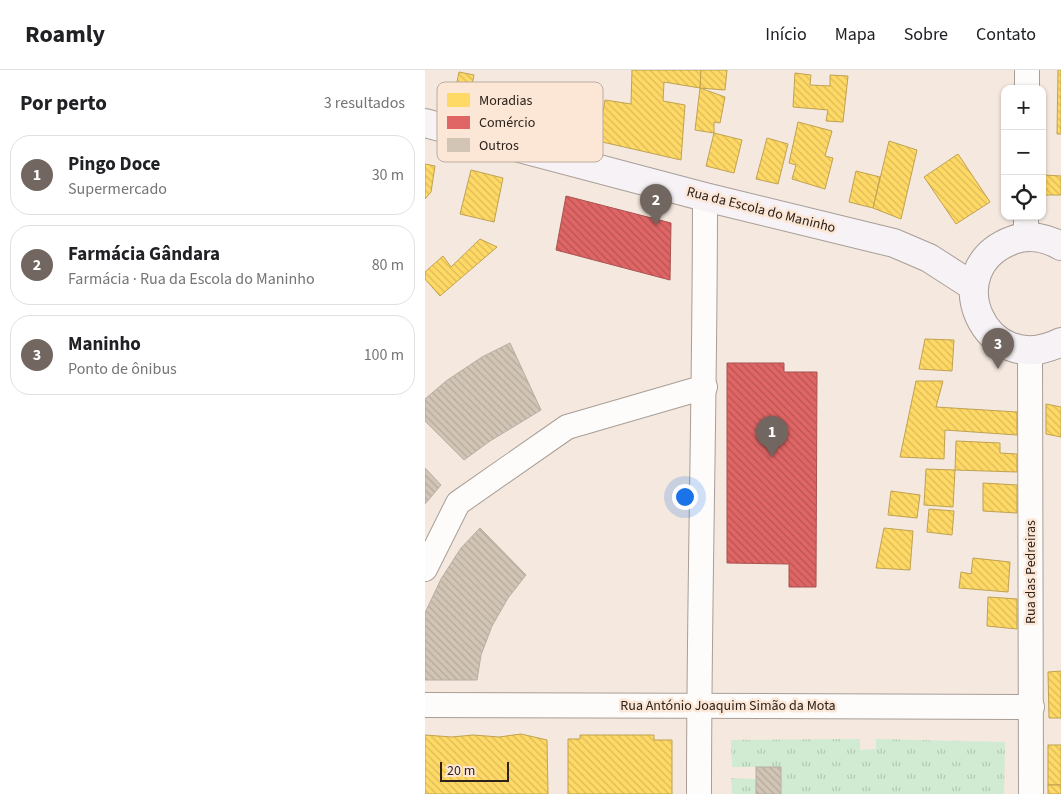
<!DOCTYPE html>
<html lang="pt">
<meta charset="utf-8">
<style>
:root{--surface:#fff;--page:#f2f2f2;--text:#202124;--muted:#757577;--line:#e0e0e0;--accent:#726760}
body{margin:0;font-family:"Source Sans 3",sans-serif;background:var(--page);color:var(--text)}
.controls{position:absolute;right:15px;top:15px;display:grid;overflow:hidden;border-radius:10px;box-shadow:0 1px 4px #0004}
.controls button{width:45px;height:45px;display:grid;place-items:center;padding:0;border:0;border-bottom:1px solid var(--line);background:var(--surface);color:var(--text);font:25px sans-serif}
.scale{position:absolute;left:15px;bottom:12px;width:69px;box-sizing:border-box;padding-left:5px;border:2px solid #2c221b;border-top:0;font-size:14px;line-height:18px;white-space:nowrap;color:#2c221b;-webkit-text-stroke:4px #fce7d7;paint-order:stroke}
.you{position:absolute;left:259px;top:426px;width:18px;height:18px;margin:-12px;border:4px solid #fff;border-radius:50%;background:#1a73e8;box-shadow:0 0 0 8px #1a73e833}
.badge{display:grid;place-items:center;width:32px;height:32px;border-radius:50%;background:var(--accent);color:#fff;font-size:16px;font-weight:700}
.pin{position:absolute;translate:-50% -41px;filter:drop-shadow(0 1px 2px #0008)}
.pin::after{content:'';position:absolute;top:26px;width:18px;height:15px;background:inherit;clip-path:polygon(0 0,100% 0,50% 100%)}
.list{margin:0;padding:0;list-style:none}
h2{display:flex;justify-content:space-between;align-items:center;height:65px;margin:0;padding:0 20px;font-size:21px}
h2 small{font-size:16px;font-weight:400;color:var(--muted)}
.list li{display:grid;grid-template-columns:32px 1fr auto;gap:15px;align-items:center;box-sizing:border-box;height:80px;margin:0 10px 10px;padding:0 10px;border:1px solid var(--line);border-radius:20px}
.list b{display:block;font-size:19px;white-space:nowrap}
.list p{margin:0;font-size:16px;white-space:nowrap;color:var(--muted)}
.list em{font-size:16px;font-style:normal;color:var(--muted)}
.icon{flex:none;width:28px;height:28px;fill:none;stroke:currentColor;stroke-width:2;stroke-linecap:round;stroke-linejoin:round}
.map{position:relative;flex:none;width:636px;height:724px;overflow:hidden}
header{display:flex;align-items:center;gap:30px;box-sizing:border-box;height:70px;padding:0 25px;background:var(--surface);border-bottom:1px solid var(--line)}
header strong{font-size:24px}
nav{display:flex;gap:28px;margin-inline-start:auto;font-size:18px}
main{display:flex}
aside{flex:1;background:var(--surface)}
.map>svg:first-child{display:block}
.grass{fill:url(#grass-tufts)}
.homes{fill:url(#homes-back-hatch);stroke:#c0a250}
.shops{fill:url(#shops-back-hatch);stroke:#aa5250}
.building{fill:url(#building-back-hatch);stroke:#b6aea5}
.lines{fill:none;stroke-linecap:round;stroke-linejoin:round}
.minor-casing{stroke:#a89e97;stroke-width:26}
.secondary-casing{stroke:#a89e97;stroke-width:30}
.minor{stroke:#fdfcfa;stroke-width:24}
.secondary{stroke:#f6f2f5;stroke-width:28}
.labels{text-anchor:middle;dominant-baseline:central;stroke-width:5;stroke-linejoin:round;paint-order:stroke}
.street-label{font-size:14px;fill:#2c221b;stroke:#fce7d7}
.key{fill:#fce7d7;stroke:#beac9f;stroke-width:1}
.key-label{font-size:14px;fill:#2c221b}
</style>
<header>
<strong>Roamly</strong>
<nav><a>Início</a><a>Mapa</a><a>Sobre</a><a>Contato</a></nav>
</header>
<main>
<aside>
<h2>Por perto<small>3 resultados</small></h2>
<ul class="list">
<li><span class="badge">1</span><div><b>Pingo Doce</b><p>Supermercado</p></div><em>30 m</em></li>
<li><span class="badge">2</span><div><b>Farmácia Gândara</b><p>Farmácia · Rua da Escola do Maninho</p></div><em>80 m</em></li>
<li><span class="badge">3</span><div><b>Maninho</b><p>Ponto de ônibus</p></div><em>100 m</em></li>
</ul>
</aside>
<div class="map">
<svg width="636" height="724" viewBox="0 0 636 724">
<defs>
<pattern id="grass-tufts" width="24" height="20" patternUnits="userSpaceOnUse" patternTransform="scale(1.25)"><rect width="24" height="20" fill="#d0ebd1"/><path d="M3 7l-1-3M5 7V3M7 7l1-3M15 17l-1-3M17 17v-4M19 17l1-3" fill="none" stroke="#b3c9b3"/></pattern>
<pattern id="homes-back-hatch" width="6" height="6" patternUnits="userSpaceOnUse" patternTransform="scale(1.25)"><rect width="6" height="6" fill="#ffd966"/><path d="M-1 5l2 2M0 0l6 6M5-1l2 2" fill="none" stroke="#dbba58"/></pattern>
<pattern id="shops-back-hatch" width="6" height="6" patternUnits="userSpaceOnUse" patternTransform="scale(1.25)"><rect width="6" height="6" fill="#e06666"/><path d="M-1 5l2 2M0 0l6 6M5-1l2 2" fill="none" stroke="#b65453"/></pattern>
<pattern id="building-back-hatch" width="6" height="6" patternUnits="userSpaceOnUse" patternTransform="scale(1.25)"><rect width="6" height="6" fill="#d2c5b5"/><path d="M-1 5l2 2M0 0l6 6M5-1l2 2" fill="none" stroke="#b4a99b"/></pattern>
</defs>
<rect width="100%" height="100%" fill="#f4e8df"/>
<g class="grass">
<polygon points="435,669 435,680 451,679 451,669 580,672 579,724 356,724 356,697 307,697 306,670"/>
<polygon points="306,708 331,709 331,724 307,724"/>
</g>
<g class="homes">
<polygon points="207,0 276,0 275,18 239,12 238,31 260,35 256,90 173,71 180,30 206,34"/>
<polygon points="276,0 302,0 300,20 275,18"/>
<polygon points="633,0 636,0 636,64 632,64"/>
<polygon points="34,2 49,5 43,35 28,32"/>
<polygon points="370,3 386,5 385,15 405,16 405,5 423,6 418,52 401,51 403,40 368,37"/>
<polygon points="275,18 300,27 295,53 289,52 289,63 270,60"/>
<polygon points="373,52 407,61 400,86 408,88 400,119 367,109 371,95 364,93"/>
<polygon points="289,63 317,70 309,103 281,96"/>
<polygon points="342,68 363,74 353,114 331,109"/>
<polygon points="464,71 492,80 476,149 448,138"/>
<polygon points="533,84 565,132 531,154 499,107"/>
<polygon points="0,94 10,96 6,122 0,129"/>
<polygon points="46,100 78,108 69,152 35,144"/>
<polygon points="431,101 455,107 448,138 424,132"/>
<polygon points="619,105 636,106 636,125 619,125"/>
<polygon points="55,169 72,177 15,226 0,209 0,202 18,186 26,197"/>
<polygon points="500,269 529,270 527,301 494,299"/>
<polygon points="491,311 518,311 511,337 592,342 592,365 520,360 519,389 475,387"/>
<polygon points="621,334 636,337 636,367 621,364"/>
<polygon points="531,371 575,373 575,383 592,384 592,402 530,400"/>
<polygon points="501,399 530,400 528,437 499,435"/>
<polygon points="558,413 592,415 592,443 558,441"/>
<polygon points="466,421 495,425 492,448 463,445"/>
<polygon points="504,439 529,441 527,465 502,462"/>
<polygon points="459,458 488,461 485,500 451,498"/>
<polygon points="548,488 585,492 583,522 534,518 536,502 546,504"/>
<polygon points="563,527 592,529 592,559 562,556"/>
<polygon points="636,601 636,648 624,648 623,602"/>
<polygon points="96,664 122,670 123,724 0,724 0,665 27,667 48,665 74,667"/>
<polygon points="155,665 229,665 229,670 247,670 247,724 143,724 143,669 155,669"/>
<rect x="623" y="675" width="13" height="40"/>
<rect x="623" y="715" width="13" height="9"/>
</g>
<g class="shops">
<polygon points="141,126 246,153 245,210 131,180"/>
<polygon points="302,293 359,293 359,302 392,302 391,517 364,517 364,494 302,493"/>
</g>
<g class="building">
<polygon points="85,273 116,340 65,371 39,390 0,351 0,329 21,311 57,287"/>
<polygon points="0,398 16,415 0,434"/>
<polygon points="55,458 101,505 83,528 67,556 56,585 52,610 0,610 0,543 16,509 36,478"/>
<rect x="331" y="697" width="25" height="27"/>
</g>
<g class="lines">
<g class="minor-casing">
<g id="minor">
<polyline points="602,19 602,0"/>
<polyline points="601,168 601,146"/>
<polyline points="605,281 606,724"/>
<polyline points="0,499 33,433 142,357 280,317"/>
<polyline points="0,635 607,637"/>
<path d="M274 724C274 525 280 326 280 127"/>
</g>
</g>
<g class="secondary-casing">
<g id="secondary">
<polyline points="0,53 280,127 469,173 504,188 549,217"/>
<path d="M636 176C622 168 604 164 588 170 511 198 559 311 636 272"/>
</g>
</g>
<use href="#minor" class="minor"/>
<use href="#secondary" class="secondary"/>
</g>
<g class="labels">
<g class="street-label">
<text transform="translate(336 140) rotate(14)">Rua da Escola do Maninho</text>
<text transform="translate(606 502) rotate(-90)">Rua das Pedreiras</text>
<text x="303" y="636">Rua António Joaquim Simão da Mota</text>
</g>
</g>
<rect x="12" y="12" width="166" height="80" rx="8" class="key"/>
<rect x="22" y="23" width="23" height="14" fill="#ffd966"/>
<rect x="22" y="46" width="23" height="13" fill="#e06666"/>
<rect x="22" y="68" width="23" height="14" fill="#d2c5b5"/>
<g class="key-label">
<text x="54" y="35">Moradias</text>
<text x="54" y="57">Comércio</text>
<text x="54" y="80">Outros</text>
</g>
</svg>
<div class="controls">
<button>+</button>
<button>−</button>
<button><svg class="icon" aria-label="locate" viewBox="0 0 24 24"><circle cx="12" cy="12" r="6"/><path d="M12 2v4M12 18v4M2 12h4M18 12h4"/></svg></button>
</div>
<div class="scale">20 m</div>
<div class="you"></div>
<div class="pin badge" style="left:347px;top:387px">1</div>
<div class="pin badge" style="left:231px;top:155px">2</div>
<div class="pin badge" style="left:573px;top:299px">3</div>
</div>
</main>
